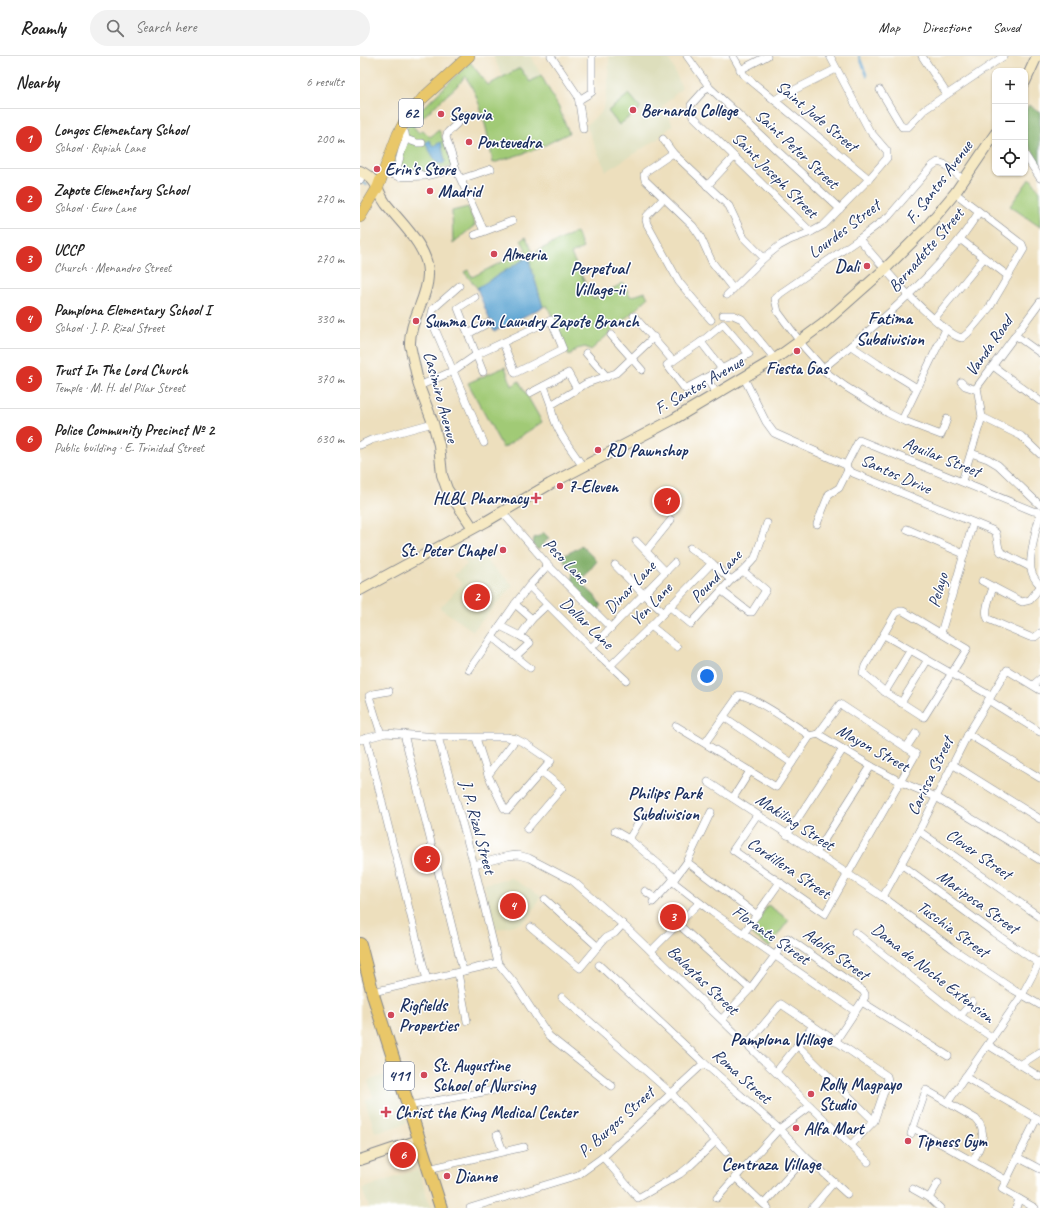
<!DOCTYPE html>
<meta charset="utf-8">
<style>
:root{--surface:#fff;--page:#f2f2f2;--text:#222;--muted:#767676;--line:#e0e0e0;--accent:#d93025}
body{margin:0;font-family:Caveat,sans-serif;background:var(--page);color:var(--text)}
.controls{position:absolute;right:12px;top:12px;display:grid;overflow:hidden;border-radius:8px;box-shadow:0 1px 3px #0004}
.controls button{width:36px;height:36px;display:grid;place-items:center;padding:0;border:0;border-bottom:1px solid var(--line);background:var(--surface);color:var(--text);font:20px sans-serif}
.you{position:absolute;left:347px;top:620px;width:14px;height:14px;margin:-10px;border:3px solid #fff;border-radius:50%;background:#1a73e8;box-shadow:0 0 0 6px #1a73e833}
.badge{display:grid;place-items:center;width:26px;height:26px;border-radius:50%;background:var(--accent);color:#fff;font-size:13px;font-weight:700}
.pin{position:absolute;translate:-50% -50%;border:2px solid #fff;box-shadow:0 1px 4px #0006}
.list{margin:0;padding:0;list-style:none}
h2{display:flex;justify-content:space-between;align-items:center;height:52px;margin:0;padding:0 16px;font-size:17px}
h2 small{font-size:13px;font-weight:400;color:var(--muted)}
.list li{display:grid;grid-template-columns:26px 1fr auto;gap:12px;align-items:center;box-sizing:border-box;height:60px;padding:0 16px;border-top:1px solid var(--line)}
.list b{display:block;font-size:15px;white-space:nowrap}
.list p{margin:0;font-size:13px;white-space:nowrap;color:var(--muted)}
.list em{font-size:13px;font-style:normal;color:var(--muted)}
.icon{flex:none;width:22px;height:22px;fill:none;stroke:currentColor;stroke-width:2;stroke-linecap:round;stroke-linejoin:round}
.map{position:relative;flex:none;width:680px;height:1152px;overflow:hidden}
header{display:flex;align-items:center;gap:24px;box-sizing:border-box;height:56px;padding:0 20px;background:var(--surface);border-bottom:1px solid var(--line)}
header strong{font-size:19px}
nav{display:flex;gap:22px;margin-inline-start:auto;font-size:14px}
.search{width:280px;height:36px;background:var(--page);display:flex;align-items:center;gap:10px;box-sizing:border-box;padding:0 14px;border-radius:22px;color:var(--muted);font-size:15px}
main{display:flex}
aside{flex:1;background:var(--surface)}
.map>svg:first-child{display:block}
.built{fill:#dddebc}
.green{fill:#a1ca76;stroke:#5e7c6a}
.forest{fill:#80ae67;stroke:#4e6e62}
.water{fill:#59a2d0;stroke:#3a6897}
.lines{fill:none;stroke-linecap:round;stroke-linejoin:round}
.stream{stroke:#59a2d0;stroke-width:2}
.street-casing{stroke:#84878e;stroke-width:8}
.secondary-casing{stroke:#84878e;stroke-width:12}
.primary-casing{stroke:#84878e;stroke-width:12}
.highway-casing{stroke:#84878e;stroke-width:14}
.street{stroke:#fff;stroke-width:7}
.secondary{stroke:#f6e9c3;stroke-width:10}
.primary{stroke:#e9c769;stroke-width:11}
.highway{stroke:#e9c769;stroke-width:12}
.poi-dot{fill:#d1495b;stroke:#fff;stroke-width:1.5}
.labels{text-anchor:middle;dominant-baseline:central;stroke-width:3;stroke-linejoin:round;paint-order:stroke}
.shield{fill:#fff;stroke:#5f6d8e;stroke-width:1}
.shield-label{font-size:16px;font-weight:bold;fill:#1b2f5e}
.poi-label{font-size:17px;font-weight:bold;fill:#1b2f5e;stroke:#fff;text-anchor:start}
.street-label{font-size:17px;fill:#1b2f5e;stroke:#fff}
.neighbourhood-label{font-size:18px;font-weight:bold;fill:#1b2f5e;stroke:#fff}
</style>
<header>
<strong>Roamly</strong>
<div class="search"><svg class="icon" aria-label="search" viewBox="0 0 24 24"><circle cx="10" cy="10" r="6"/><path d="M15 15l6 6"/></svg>Search here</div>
<nav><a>Map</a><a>Directions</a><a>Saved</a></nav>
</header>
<main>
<aside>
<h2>Nearby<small>6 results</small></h2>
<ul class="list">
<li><span class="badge">1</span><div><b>Longos Elementary School</b><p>School · Rupiah Lane</p></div><em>200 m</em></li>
<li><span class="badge">2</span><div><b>Zapote Elementary School</b><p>School · Euro Lane</p></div><em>270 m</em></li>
<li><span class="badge">3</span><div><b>UCCP</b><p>Church · Menandro Street</p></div><em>270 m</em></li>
<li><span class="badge">4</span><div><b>Pamplona Elementary School I</b><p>School · J. P. Rizal Street</p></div><em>330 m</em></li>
<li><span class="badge">5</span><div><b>Trust In The Lord Church</b><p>Temple · M. H. del Pilar Street</p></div><em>370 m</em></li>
<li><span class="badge">6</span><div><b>Police Community Precinct № 2</b><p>Public building · E. Trinidad Street</p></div><em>630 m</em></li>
</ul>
</aside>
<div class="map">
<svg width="680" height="1152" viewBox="0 0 680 1152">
<rect width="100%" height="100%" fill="#fff"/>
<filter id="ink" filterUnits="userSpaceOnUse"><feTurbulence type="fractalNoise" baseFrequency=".025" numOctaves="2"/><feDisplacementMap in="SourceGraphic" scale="8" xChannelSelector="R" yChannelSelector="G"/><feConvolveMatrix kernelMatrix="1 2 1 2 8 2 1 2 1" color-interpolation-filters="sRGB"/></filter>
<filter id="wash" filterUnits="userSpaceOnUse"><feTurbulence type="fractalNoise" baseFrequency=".012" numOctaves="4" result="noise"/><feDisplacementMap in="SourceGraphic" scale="16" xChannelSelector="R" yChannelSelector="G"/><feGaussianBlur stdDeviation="0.9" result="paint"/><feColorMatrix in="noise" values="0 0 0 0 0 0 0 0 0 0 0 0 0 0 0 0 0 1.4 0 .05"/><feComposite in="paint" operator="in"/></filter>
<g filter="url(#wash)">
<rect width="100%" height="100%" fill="#eddfbd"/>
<g class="built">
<polygon points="133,0 171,0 181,19 170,26 160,12 143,21"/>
<polygon points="249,0 308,0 322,32 302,51 313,69 296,84 246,115 226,69 241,57 245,47 248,27"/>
<polygon points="302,428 325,441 311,462 289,448"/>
<polygon points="96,488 111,506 120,499 153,529 113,575 80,552 102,528 94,519 107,508 92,491"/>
<polygon points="151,822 181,840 170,860 161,867 136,874 124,828"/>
<polygon points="30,1017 47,1067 19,1076 19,1075 15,1076 5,1044 13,1041 8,1025"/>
<polygon points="58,1113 71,1152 9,1152 2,1133"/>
</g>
<g class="green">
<path d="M110 6 128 29 160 12 170 26 181 19 199 52 209 77 177 93 133 107C128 80 122 43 105 20L99 28 53 70 59 77 63 74 70 81 79 74 94 110 36 121 31 118 42 81 53 62Z"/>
<polygon points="269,38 281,52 259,69 248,55"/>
<polygon points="670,122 680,135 680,171 650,150"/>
<polygon points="108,151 115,169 93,187 92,155"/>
<polygon points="216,176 223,192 211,198 233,243 263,227 271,241 285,236 288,242 231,294 225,291 217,293 209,300 187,249 183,251 168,201 117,232 104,216 108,214 112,221 166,194 161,184 166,181 173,197"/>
<polygon points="145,311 152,330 159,325 182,366 143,392 108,327"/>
<polygon points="408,849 429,864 409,891 390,876"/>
</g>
<g class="forest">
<polygon points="669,49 680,56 680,108 665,83 665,55"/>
<polygon points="183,476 189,482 178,494 173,489 174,482 179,480"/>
<path d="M221 489 237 505 220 526 235 540 241 550 237 556 211 530 213 515 204 505V499C210 496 217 494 221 489Z"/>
</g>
<g class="water">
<polygon points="69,84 73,90 81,86 85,106 83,108 77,107 65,87"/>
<polygon points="168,201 183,251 134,275 117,232"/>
</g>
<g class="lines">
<g class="stream">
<polyline points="499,0 507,20"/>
<polyline points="1,126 7,129"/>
</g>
</g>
</g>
<g filter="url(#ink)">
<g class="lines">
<g class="street-casing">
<g id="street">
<polyline points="191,0 218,40 223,73"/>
<polyline points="327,0 350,32 480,153"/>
<polyline points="373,0 384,19 509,123"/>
<polyline points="562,0 587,38"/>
<polyline points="380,14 407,0"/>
<polyline points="348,30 331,49 331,56 333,60 451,176"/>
<polyline points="520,34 542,71 548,71 564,54 644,0"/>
<polyline points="219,44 232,36 232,0"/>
<polyline points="414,44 476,13"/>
<polyline points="106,59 88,76 86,81 96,113 124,175"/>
<polyline points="45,77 46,83 57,87 62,87"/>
<polyline points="303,83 313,97 369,150 384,182 404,202"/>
<polyline points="313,97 285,116 284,119 285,124 333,170 340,180 352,206 373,233"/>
<polyline points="665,99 680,122"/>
<polyline points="24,115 39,121 65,120 96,113"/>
<polyline points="43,117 55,116 62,119"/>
<polyline points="39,121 43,117 43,115 37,112 42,94 46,83"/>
<polyline points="101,123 131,113"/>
<polyline points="0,124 3,116"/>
<polyline points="347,130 374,101"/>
<polyline points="303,143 287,160 286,164 287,168 319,226 351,264"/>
<polyline points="115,179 152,165"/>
<path d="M499 183C525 213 550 244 581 269 588 274 594 281 602 282L608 277 630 251 664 193 662 188 659 186 595 137"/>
<polyline points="600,183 648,220"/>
<polyline points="99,230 73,253 71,261 72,266 124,387"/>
<polyline points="367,239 404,202 419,190 430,184 451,176 464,169 509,123 527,102 527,95 509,74 470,0"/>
<polyline points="115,241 98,252 123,316"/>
<polyline points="363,259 373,259 382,263 415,303"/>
<polyline points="274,260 313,305"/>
<polyline points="574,263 624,202"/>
<polygon points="363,268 389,298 325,333 307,309 341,286"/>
<polyline points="108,278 130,266"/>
<polyline points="251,279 282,314"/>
<polyline points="655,279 680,297"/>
<polyline points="341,286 362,313"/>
<polyline points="491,290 518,308 557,332"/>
<polyline points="226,297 247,321"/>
<polyline points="633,310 680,345"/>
<path d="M462 313C511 274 561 232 600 183 607 174 613 165 619 156"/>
<polyline points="346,322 357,338"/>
<polyline points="384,322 406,366 414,377 486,409 488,414 493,417 632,474 636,477 639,493 641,496 670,511"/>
<polyline points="601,326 605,330 617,334"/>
<polyline points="59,330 93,315 116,299 191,264 203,293 155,317 143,287"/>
<polyline points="184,330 191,349"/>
<polyline points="170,337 208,317 217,333"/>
<polyline points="622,361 661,380 680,398"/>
<polyline points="587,363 581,379 542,364 528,357 486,331 467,317 444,291 418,256 415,243 421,237 499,183 529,160 572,110 578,106 584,108 604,124"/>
<polyline points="542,364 586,273"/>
<polyline points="0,389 11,384 73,367"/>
<polyline points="611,397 628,403 638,409 680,449"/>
<polyline points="486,409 499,384 673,455 680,456"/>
<path d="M223 411C211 392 193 373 191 349L227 327 256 317 294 281"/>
<polyline points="602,425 622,361 617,331 680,246"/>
<polyline points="142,456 188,509 251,572"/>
<path d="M680 460C676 471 669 502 671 513 672 519 675 524 680 529"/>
<polyline points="457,468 469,438 479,432 488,414"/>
<polyline points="547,473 604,498"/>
<polyline points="276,485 306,516"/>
<polyline points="330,492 352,507 371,524"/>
<polyline points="286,495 311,464"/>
<polyline points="255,509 283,538 303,556"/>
<polyline points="622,525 662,546 670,544 680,531"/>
<polyline points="169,530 231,592 266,624"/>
<path d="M633 531C631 539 623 555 628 563L670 581H675L680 577"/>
<polyline points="362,535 389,556 392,556 406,534 383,515"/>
<polyline points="155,548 172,563"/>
<polyline points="309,550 331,568 371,524 383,515 395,502 407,467"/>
<polygon points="540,555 543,555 607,593 564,661 525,636 503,617 505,610 536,557"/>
<polyline points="140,570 160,580 170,587 156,600"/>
<polyline points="291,570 317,591"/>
<polyline points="581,577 613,467"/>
<polyline points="524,579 631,640"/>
<polyline points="160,580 172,563 187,549"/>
<polyline points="132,581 170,612"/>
<polyline points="231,592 314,507"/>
<polyline points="251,609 291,570 352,507"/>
<polyline points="109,614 155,548 169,530 188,509"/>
<polyline points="673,629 680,623"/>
<polyline points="525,636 550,595"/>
<polyline points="628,644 680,676"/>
<polyline points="541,647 567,605"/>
<polyline points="364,661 432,707"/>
<polyline points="316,670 416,731 450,680 458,678 480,648 556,698 465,858 373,794 397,759"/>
<polyline points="21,678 9,640 13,638 29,635"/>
<polyline points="44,678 103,915"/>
<polyline points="458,678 511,710 541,726 576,741 680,804"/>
<polyline points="608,678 680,722"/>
<polyline points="78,681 114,809 138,907 155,928 189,980 252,1030"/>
<polyline points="6,682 67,924"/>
<polyline points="0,684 26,677 78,681 147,681 156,683 166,688 191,705 148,754 146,754 144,752 128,719 116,682"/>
<path d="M345 687 379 639C394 640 436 670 450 680"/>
<polyline points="546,692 556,677"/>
<polyline points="592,708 680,763"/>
<polyline points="128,719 156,683"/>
<polyline points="348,726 523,841 593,893 654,934 680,949"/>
<polyline points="373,742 390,715"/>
<polyline points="167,773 202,732 182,716"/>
<polyline points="255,775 269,783 315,822"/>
<polyline points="559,775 680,861"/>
<polyline points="427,779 483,693"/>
<polyline points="269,783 284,758"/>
<polyline points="456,797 511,710"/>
<polyline points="327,806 397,859"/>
<polyline points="541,808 633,876 680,908"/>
<polyline points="114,809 148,800 158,799 169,802 213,825 269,874 508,1106"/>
<polyline points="312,825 352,856 495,955"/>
<polyline points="285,835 296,843"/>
<polyline points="523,841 559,775 608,678 647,614 680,634"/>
<polyline points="185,843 238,891"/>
<polyline points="293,846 315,822 327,806 351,756"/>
<polyline points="318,868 390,933"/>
<polyline points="171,871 220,912 245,882 255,877 263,868"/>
<polyline points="495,876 600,960 633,982"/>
<polyline points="383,878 420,826"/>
<polyline points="291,895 339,847"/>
<polyline points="239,909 344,1007 419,1073 446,1101 487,1138"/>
<polyline points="98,917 107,965"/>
<polyline points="13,936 138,907"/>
<polyline points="202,941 311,1037 366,1096"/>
<polyline points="502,946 588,1000"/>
<polyline points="600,960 612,946"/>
<polyline points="362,963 390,933 428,882 503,935 505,938 505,941 475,986"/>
<polyline points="387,988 421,948 527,1020 528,1024 514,1065 491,1089"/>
<polyline points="437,989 514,1065"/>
<polyline points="628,989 680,1021"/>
<polyline points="660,1009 680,996"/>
<polyline points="416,1016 453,970"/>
<polyline points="605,1021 680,1064"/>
<polyline points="588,1046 662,939 680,905"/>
<polyline points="48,1050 161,1029"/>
<polyline points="553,1072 646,1124"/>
<path d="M551 1078 566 1034 616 1063C629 1076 620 1092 613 1105"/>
<polyline points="137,1079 143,1095"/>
<polyline points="243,1101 278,1142 320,1118 331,1109 356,1085"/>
<polyline points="657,1101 680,1113"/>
<polyline points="68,1113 164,1091"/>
<polyline points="375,1121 408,1152"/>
<polyline points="553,1133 569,1142 580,1152"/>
<polyline points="357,1142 419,1073 450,1050"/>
<polyline points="569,1142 578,1127"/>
<polyline points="404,1148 446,1101"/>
<polyline points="110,1152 218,1119 243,1101 344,1007"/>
<polyline points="452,1152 474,1126"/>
<polyline points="656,1152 659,1143"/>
<polyline points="675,1152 642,1133 677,1062"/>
</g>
</g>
<g class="secondary-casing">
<g id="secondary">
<polyline points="665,26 677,0"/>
<path d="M0 115C20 125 15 133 26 148 41 167 69 192 68 218 68 242 49 265 50 289L59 330 73 367 79 389 82 419 87 433 113 472"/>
<polyline points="0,534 127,465 190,428 314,363 415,303 440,285 463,268 525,213 564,174 595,137 635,78"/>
<polyline points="0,1104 59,1084"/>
</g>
</g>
<g class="primary-casing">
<polyline id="primary" points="0,161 18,131 38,78 47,61 63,42 109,0"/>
</g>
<g class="highway-casing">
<polyline id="highway" points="0,888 14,942 81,1152"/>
</g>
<use href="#street" class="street"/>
<use href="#secondary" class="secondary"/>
<use href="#primary" class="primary"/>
<use href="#highway" class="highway"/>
</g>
</g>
<g class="poi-dot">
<circle cx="273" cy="54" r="4"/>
<circle cx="81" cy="58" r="4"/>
<circle cx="109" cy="86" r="4"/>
<circle cx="17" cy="113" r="4"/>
<circle cx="70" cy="135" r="4"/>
<circle cx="134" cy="198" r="4"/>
<circle cx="507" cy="210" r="4"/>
<circle cx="56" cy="265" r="4"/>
<circle cx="437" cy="295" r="4"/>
<circle cx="238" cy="394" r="4"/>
<circle cx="200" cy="430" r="4"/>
<path d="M174 436h4v4h4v4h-4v4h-4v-4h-4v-4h4z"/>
<circle cx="143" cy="494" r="4"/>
<circle cx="31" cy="959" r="4"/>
<circle cx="64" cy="1019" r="4"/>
<circle cx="451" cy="1038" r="4"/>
<path d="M24 1050h4v4h4v4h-4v4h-4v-4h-4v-4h4z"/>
<circle cx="436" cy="1072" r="4"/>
<circle cx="548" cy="1085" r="4"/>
<circle cx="87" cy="1120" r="4"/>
</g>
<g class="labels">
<g class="shield">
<rect x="39" y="43" width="24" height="28" rx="3"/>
<rect x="24" y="1006" width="30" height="28" rx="3"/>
</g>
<g class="shield-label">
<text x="51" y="57">62</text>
<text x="39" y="1020">411</text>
</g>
<g class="poi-label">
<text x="281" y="54">Bernardo College</text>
<text x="89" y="58">Segovia</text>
<text x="117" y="86">Pontevedra</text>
<text x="25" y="113">Erin's Store</text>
<text x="78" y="135">Madrid</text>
<text x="142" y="198">Almeria</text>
<text x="499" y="210" text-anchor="end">Dali</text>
<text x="64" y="265">Summa Cum Laundry Zapote Branch</text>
<text x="437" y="312" text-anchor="middle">Fiesta Gas</text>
<text x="246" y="394">RD Pawnshop</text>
<text x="208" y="430">7-Eleven</text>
<text x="168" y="442" text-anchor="end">HLBL Pharmacy</text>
<text x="135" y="494" text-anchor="end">St. Peter Chapel</text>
<text x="39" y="949">Rigfields<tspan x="39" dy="20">Properties</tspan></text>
<text x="72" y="1009">St. Augustine<tspan x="72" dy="20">School of Nursing</tspan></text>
<text x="459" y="1028">Rolly Magpayo<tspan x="459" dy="20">Studio</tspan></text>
<text x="35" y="1056">Christ the King Medical Center</text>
<text x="444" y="1072">Alfa Mart</text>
<text x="556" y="1085">Tipness Gym</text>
<text x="95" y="1120">Dianne</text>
</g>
<g class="street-label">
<text transform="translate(457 60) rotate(40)">Saint Jude Street</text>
<text transform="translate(437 93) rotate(43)">Saint Peter Street</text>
<text transform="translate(415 119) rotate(45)">Saint Joseph Street</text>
<text transform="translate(579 126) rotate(-53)">F. Santos Avenue</text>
<text transform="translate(484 173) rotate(-37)">Lourdes Street</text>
<text transform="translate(566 194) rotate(-49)">Bernadette Street</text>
<text transform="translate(629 290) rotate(-55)">Vanda Road</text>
<text transform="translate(339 329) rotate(-30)">F. Santos Avenue</text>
<text transform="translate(81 341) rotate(75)">Casimiro Avenue</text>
<text transform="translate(582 401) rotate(22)">Aguilar Street</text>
<text transform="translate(536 418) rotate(24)">Santos Drive</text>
<text transform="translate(206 505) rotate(46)">Peso Lane</text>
<text transform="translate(356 520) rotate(-46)">Pound Lane</text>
<text transform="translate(270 531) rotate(-46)">Dinar Lane</text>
<text transform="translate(578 534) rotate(-74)">Pelayo</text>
<text transform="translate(291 548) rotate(-46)">Yen Lane</text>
<text transform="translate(227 567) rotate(44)">Dollar Lane</text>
<text transform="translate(513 692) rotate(29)">Mayon Street</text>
<text transform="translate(570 720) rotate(-64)">Carissa Street</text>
<text transform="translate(435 766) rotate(33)">Makiling Street</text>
<text transform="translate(118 771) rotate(75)">J. P. Rizal Street</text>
<text transform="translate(619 798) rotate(35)">Clover Street</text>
<text transform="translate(429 812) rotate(34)">Cordillera Street</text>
<text transform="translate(618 846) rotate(36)">Mariposa Street</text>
<text transform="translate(593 873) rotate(36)">Tuschia Street</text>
<text transform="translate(411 879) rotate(35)">Florante Street</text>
<text transform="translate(476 898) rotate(36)">Adolfo Street</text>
<text transform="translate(573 917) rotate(38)">Dama de Noche Extension</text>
<text transform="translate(343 924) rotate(44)">Balagtas Street</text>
<text transform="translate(382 1020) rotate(42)">Roma Street</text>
<text transform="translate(256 1066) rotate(-42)">P. Burgos Street</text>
</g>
<g class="neighbourhood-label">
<text x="239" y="212">Perpetual<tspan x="239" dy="21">Village-ii</tspan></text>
<text x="530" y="262">Fatima<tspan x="530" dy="21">Subdivision</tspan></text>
<text x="305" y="737">Philips Park<tspan x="305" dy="21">Subdivision</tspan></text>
<text x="421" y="983">Pamplona Village</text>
<text x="411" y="1108">Centraza Village</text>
</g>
</g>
</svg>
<div class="controls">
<button>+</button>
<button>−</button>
<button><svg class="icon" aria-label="locate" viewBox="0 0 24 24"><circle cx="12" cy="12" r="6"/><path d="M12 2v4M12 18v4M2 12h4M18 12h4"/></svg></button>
</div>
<div class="you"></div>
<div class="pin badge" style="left:307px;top:445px">1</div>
<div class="pin badge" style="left:117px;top:541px">2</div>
<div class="pin badge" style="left:313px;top:861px">3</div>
<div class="pin badge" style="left:153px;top:850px">4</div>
<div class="pin badge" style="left:67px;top:803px">5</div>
<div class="pin badge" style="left:43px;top:1099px">6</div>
</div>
</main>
